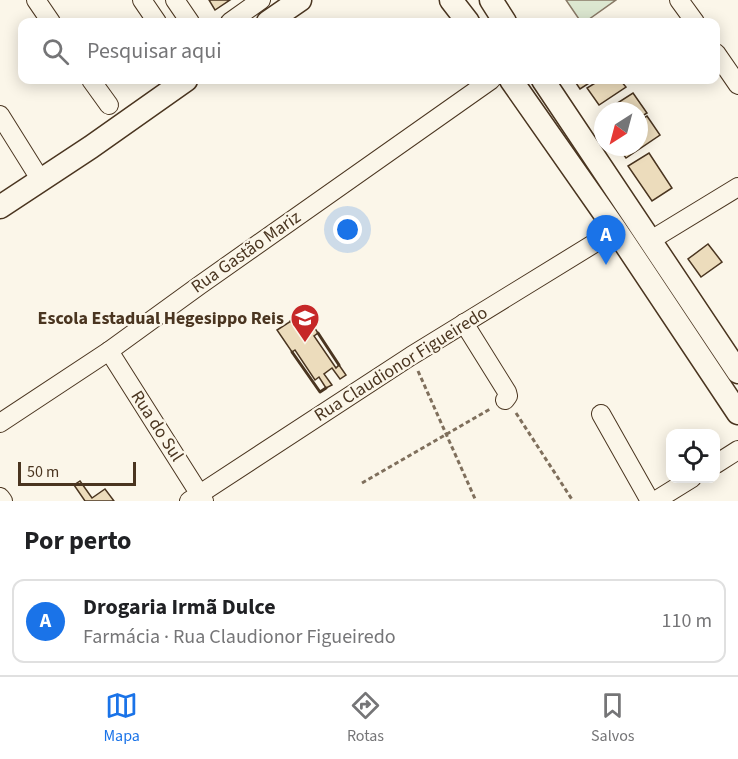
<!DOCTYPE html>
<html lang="pt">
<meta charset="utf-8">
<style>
:root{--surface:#fff;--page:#f6f6f6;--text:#202124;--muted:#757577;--line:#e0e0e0;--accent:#1a73e8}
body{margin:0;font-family:"Source Sans 3",sans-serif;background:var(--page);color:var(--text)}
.controls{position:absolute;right:18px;bottom:18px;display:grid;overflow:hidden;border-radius:12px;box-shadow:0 3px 15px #0003}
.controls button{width:54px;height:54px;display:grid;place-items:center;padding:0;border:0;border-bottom:2px solid var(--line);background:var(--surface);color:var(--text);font:30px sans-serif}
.compass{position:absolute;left:594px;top:102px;width:54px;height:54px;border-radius:50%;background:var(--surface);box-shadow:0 3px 15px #0003;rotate:216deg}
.scale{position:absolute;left:18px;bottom:15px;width:118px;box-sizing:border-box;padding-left:6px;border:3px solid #4a3520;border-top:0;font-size:16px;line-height:21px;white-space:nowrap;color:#4a3520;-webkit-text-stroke:4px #fbf6e9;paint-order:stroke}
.you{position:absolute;left:348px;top:230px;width:21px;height:21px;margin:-15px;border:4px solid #fff;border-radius:50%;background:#1a73e8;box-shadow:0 0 0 9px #1a73e833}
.badge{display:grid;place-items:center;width:39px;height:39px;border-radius:50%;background:var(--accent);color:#fff;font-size:20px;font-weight:700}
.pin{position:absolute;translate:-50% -50px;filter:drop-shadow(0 2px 3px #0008)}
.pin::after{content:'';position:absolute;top:32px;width:21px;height:18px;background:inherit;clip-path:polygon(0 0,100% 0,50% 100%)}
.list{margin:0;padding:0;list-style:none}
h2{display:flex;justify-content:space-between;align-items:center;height:78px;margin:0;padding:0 24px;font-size:26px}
h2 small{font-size:20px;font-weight:400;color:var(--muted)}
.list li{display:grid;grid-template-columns:39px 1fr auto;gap:18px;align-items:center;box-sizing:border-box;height:84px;margin:0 12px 12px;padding:0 12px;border:2px solid var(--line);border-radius:12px}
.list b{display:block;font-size:22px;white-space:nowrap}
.list p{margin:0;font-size:20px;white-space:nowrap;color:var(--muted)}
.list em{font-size:20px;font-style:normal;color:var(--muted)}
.icon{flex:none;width:33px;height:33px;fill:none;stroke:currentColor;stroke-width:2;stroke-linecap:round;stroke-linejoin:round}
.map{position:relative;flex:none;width:738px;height:501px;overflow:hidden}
.search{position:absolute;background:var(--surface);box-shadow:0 3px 15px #0003;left:18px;right:18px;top:18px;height:66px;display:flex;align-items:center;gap:15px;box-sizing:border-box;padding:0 21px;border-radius:12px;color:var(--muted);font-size:22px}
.sheet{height:174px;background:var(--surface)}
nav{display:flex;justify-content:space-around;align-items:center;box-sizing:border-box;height:84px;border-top:2px solid var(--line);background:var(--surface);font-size:16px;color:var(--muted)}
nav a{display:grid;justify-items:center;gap:3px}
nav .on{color:var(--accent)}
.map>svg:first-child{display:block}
.green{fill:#dce7d0;stroke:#887966;stroke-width:1.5}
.building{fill:#ecdcbc;stroke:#4a3520;stroke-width:1.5}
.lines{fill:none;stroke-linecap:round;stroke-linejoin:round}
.minor-casing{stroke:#4a3520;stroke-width:20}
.major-casing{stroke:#4a3520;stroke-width:25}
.path{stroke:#7f6f5c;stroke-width:3;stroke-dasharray:4.5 3;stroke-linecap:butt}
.minor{stroke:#fbf6e9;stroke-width:18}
.major{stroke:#fbf6e9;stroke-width:22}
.wall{stroke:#4a3520;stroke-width:3}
.labels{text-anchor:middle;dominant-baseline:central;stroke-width:4.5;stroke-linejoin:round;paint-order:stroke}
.street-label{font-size:18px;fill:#4a3520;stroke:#fbf6e9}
.poi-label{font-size:18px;font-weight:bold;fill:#4a3520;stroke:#fbf6e9;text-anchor:end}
</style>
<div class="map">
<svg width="738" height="501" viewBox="0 0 738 501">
<rect width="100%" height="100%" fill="#fbf6e9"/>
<polygon class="green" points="566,0 616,0 585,22 581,22"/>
<g class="building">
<polygon points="209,0 230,0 215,10"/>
<polygon points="574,80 594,80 580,89"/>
<polygon points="600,80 620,80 626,87 599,105 587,88"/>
<polygon points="633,93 647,113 639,118 639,111 605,111"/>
<polygon points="647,116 660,135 626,158 618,147 639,147 639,121"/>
<polygon points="649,153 672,188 652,201 628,166"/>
<polygon points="708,244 722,262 701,277 688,259"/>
<polygon points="291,321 298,331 311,322 318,333 314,336 336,368 339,365 346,375 340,379 332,368 324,374 332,385 326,388 319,377 315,380 295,350 292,352 277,330"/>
<polygon points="80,481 92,498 105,489 114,501 85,501 74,485"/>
</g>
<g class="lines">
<g class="minor-casing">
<g id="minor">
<polyline points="36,0 51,22"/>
<polyline points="142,0 157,22"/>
<polyline points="175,0 190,22"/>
<polyline points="679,0 695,22"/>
<polyline points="230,22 261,0"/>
<polyline points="716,53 738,85"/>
<polyline points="91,80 109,105"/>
<polyline points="0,115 40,179"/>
<polyline points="651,240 738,187"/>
<polyline points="464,323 507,392 508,396 505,400"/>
<polyline points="109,351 204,501"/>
<polyline points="601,414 650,501"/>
<polyline points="0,423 109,351 200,285 491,80"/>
<polyline points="716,464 738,450"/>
<polyline points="0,497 3,501"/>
<polyline points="189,501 411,356 616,230"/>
<polyline points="655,501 692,478"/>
</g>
</g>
<g class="major-casing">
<g id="major">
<polyline points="451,0 468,22"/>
<polyline points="491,0 505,22"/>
<polyline points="268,22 300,0"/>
<polyline points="511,80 616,230 738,413"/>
<polyline points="543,80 738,372"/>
<polyline points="0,207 91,147 186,80"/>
</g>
</g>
<g class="path">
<polyline points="418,371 476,501"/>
<polyline points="516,413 573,501"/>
<polyline points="362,483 490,409"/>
</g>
<use href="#minor" class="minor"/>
<use href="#major" class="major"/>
<g class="wall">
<polyline points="291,321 304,311 311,322"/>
<polyline points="318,333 339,365"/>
<polyline points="292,352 320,392 326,388"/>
</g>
</g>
<defs>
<g id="school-pin" transform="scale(1.5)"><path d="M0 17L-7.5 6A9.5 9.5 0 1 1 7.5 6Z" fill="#c62828" stroke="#fbf6e9"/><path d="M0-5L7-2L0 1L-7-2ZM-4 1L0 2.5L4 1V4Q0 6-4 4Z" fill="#fff"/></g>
</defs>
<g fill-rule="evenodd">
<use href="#school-pin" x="305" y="318"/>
</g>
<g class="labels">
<g class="street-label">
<text transform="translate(246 252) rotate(-35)">Rua Gastão Mariz</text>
<text transform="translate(401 364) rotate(-32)">Rua Claudionor Figueiredo</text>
<text transform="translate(157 426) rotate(57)">Rua do Sul</text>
</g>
<g class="poi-label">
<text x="284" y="318">Escola Estadual Hegesippo Reis</text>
</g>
</g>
</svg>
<div class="controls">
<button><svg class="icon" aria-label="locate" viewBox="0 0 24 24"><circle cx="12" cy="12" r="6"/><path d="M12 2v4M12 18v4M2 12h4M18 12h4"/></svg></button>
</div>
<svg class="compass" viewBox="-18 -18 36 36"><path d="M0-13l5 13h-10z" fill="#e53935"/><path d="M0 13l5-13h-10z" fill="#757577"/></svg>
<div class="scale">50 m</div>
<div class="you"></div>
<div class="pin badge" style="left:606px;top:265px">A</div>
<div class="search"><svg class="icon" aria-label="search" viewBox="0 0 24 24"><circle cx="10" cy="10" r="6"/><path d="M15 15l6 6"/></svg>Pesquisar aqui</div>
</div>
<section class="sheet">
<h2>Por perto<small></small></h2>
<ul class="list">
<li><span class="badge">A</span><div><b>Drogaria Irmã Dulce</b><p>Farmácia · Rua Claudionor Figueiredo</p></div><em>110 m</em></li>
</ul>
</section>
<nav>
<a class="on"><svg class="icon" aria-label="map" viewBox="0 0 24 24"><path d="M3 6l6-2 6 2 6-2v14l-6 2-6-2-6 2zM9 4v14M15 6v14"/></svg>Mapa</a>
<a><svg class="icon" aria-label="directions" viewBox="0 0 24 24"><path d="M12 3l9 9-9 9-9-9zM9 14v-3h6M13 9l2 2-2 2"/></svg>Rotas</a>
<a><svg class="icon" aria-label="saved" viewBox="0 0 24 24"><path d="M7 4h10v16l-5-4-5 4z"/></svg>Salvos</a>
</nav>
